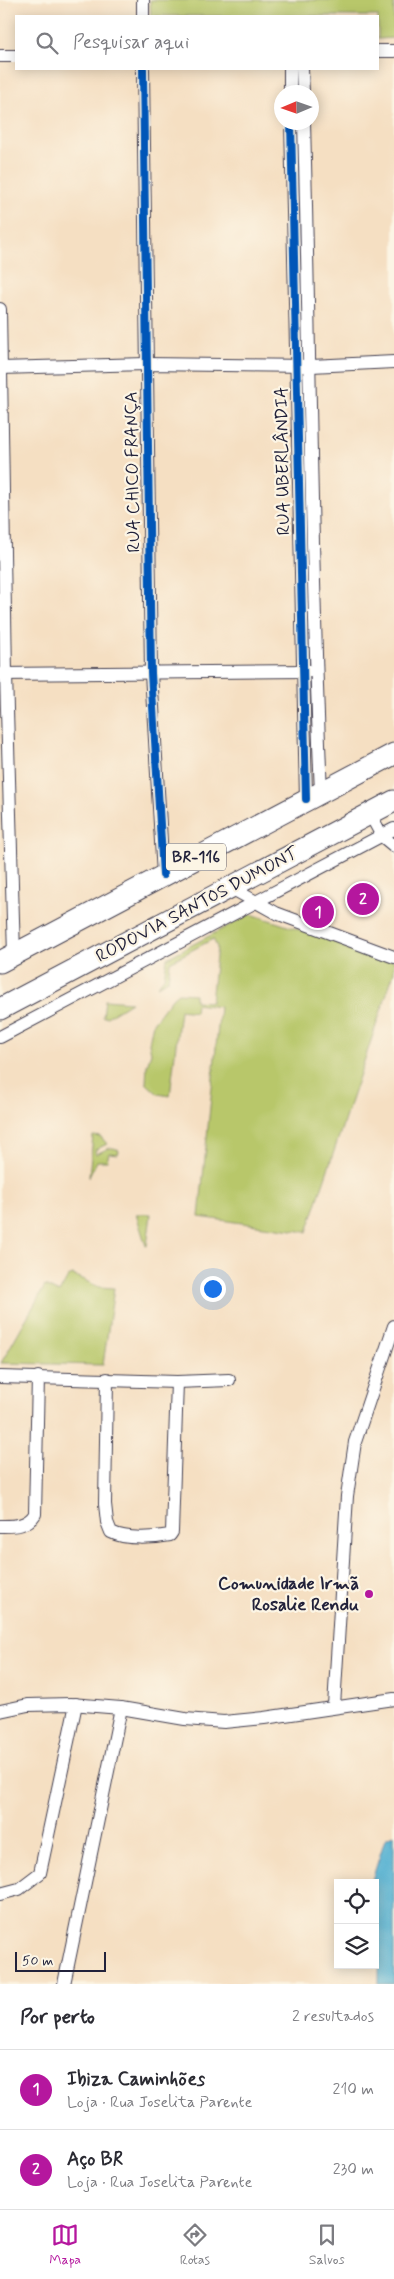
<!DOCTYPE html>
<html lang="pt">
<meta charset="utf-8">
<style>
:root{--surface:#fff;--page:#f2f2f3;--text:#2b2b33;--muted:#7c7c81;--line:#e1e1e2;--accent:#b5179e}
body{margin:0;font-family:Mynerve,sans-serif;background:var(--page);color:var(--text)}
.controls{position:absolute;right:15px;bottom:15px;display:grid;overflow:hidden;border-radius:0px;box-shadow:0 2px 12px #0003}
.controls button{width:45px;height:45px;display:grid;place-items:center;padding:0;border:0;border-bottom:1px solid var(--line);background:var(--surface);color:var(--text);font:25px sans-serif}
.compass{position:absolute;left:274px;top:85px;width:45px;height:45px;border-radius:50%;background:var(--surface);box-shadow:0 2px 12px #0003;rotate:268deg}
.scale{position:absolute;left:15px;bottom:12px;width:91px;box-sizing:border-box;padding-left:5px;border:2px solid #22223b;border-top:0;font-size:14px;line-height:18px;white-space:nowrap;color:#22223b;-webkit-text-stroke:4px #fcf5e5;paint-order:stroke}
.you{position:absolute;left:212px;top:1288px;width:18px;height:18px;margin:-12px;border:4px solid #fff;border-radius:50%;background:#1a73e8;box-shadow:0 0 0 8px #1a73e833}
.badge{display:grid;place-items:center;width:32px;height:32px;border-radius:50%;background:var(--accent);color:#fff;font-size:16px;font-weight:700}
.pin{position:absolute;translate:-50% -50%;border:2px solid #fff;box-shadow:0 1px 5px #0006}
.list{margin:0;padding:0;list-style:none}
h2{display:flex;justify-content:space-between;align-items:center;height:65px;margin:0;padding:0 20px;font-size:21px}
h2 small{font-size:16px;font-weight:400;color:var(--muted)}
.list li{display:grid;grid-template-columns:32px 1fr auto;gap:15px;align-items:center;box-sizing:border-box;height:80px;padding:0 20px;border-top:1px solid var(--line)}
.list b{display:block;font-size:19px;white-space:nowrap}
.list p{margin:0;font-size:16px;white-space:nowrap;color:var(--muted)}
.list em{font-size:16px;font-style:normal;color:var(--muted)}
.icon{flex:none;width:28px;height:28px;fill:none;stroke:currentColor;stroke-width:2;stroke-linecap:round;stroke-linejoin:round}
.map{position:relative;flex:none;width:394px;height:1984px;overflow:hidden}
.search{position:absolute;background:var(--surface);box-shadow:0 2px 12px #0003;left:15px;right:15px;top:15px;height:55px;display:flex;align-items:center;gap:12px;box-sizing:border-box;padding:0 18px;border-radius:0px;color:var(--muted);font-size:19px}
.sheet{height:225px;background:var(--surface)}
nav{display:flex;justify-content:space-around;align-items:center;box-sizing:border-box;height:70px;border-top:1px solid var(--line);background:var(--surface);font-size:14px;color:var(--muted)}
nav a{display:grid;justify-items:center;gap:2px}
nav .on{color:var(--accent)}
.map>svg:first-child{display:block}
.green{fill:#b8c76a;stroke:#6d7452}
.water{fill:#53b0d1;stroke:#3a6986}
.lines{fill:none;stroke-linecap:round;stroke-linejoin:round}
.minor-casing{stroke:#423e4f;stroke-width:14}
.trunk-casing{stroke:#423e4f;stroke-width:23}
.minor{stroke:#fff;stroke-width:12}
.trunk{stroke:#fff;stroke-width:21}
.cycleway-casing{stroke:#fcf5e5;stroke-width:11}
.cycleway{stroke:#0057b8;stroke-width:8}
.poi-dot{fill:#b5179e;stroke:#fcf5e5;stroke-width:2}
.labels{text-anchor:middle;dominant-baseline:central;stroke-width:4.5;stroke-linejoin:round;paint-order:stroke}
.shield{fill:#fcf5e5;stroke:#63616e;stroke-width:1}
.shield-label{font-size:16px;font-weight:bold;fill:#22223b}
.street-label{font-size:18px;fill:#22223b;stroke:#fcf5e5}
.poi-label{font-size:18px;font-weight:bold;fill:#22223b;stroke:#fcf5e5;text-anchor:end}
</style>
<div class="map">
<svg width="394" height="1984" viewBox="0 0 394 1984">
<rect width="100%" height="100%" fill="#fcf5e5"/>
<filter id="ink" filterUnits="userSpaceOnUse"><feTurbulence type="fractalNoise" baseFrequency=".02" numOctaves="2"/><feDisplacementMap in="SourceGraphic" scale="10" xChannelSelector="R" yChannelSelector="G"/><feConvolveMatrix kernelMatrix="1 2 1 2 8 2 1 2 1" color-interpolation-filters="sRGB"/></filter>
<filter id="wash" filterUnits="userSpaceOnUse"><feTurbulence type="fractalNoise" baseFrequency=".0096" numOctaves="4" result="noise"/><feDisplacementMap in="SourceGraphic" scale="20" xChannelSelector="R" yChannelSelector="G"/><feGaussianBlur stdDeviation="1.12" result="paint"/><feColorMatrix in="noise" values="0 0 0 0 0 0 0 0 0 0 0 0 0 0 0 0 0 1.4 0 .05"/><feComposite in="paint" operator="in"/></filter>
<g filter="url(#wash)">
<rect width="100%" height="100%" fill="#f5dfc2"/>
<g class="green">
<polygon points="150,0 394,0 394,38 378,39 378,16 151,16"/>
<polygon points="251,914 394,961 394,972 307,1232 199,1217 220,1007 196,1004 195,1012 180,1010 170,1096 158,1094 146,1083 147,1065 151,1053 149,1043 153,1023 173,997 178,993 195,994 195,1001 211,1002 217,947 213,939 170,962 168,980 157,986 164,978 167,958"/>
<polygon points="105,1000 131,1002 107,1017 103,1017"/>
<path d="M93 1136 101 1137 107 1144 95 1150 96 1154C104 1151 112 1144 119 1151L118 1154 109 1153 107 1161H97L89 1177Z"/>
<polygon points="136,1214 151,1214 147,1246 146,1246"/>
<polygon points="73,1275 99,1287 114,1288 103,1365 1,1363 45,1286 59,1293 68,1277"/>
</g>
<polygon class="water" points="394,1834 394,1984 379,1984 379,1949 375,1947 375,1883 371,1883 385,1839"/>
</g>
<g filter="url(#ink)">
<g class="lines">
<g class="minor-casing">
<g id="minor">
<polyline points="143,0 143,16"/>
<polyline points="378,51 394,51"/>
<polyline points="0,56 16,56"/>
<polyline points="143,69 151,673 163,875"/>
<polyline points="290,69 290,92"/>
<polyline points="302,69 303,92"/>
<polyline points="291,122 306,799"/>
<path d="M304 122C310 346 311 569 321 792"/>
<polyline points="0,309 6,674 14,955"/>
<polyline points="0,368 146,364 311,366 394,362"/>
<polyline points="0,674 310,671"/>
<polyline points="370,814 382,836 394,846"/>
<polyline points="231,888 276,913 394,957"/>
<polyline points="0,1037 394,829"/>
<polyline points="0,1377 177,1382 229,1380"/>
<path d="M107 1379 105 1504 107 1522 111 1532C126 1540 154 1538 170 1535L172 1532 177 1382"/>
<path d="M0 1526C13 1526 27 1527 35 1514L38 1377"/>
<polyline points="334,1706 347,1496 355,1442 394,1326"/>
<polyline points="0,1711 28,1705 71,1704 121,1708 185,1719 224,1722 264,1718 394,1699"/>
<polyline points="0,1894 19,1889 40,1873 76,1704"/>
<polyline points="64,1984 121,1708"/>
</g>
</g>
<g class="trunk-casing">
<g id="trunk">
<polyline points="0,962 394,754"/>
<polyline points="0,1009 394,801"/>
</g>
</g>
<use href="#minor" class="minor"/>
<use href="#trunk" class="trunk"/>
<g class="cycleway-casing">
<g id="cycleway">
<polyline points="143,69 151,673 163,875"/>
<polyline points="291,122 306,799"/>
</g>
</g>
<use href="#cycleway" class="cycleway"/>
</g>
</g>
<circle class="poi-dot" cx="369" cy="1594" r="5"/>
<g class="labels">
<rect class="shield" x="166" y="843.5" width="60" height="27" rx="4"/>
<g class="shield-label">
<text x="196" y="857">BR-116</text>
</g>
<g class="street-label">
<text transform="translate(283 461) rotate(-91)">RUA UBERLÂNDIA</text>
<text transform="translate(133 472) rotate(-91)">RUA CHICO FRANÇA</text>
<text transform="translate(197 905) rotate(-28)">RODOVIA SANTOS DUMONT</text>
</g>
<g class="poi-label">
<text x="359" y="1584">Comunidade Irmã<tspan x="359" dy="21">Rosalie Rendu</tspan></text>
</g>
</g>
</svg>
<div class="controls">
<button><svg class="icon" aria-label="locate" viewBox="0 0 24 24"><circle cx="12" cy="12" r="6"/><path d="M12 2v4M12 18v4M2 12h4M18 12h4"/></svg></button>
<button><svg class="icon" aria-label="layers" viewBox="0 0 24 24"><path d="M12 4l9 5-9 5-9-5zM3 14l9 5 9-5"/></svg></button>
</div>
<svg class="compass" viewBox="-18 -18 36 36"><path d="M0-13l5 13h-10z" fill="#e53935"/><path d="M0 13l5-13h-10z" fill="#7c7c81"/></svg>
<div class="scale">50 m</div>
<div class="you"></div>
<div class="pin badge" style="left:318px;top:912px">1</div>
<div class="pin badge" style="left:363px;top:899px">2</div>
<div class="search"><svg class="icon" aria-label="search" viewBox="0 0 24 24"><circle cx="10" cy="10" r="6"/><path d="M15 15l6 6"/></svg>Pesquisar aqui</div>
</div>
<section class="sheet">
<h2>Por perto<small>2 resultados</small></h2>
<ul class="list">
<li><span class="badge">1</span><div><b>Ibiza Caminhões</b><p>Loja · Rua Joselita Parente</p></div><em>210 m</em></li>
<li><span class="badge">2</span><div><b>Aço BR</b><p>Loja · Rua Joselita Parente</p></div><em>230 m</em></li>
</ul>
</section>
<nav>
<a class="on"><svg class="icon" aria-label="map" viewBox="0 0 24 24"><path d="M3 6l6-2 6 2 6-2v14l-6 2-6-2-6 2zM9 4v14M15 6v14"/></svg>Mapa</a>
<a><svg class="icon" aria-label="directions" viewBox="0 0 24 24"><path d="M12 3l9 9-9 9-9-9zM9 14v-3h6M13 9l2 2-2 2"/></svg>Rotas</a>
<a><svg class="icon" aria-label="saved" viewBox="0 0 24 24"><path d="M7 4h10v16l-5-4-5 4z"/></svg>Salvos</a>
</nav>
